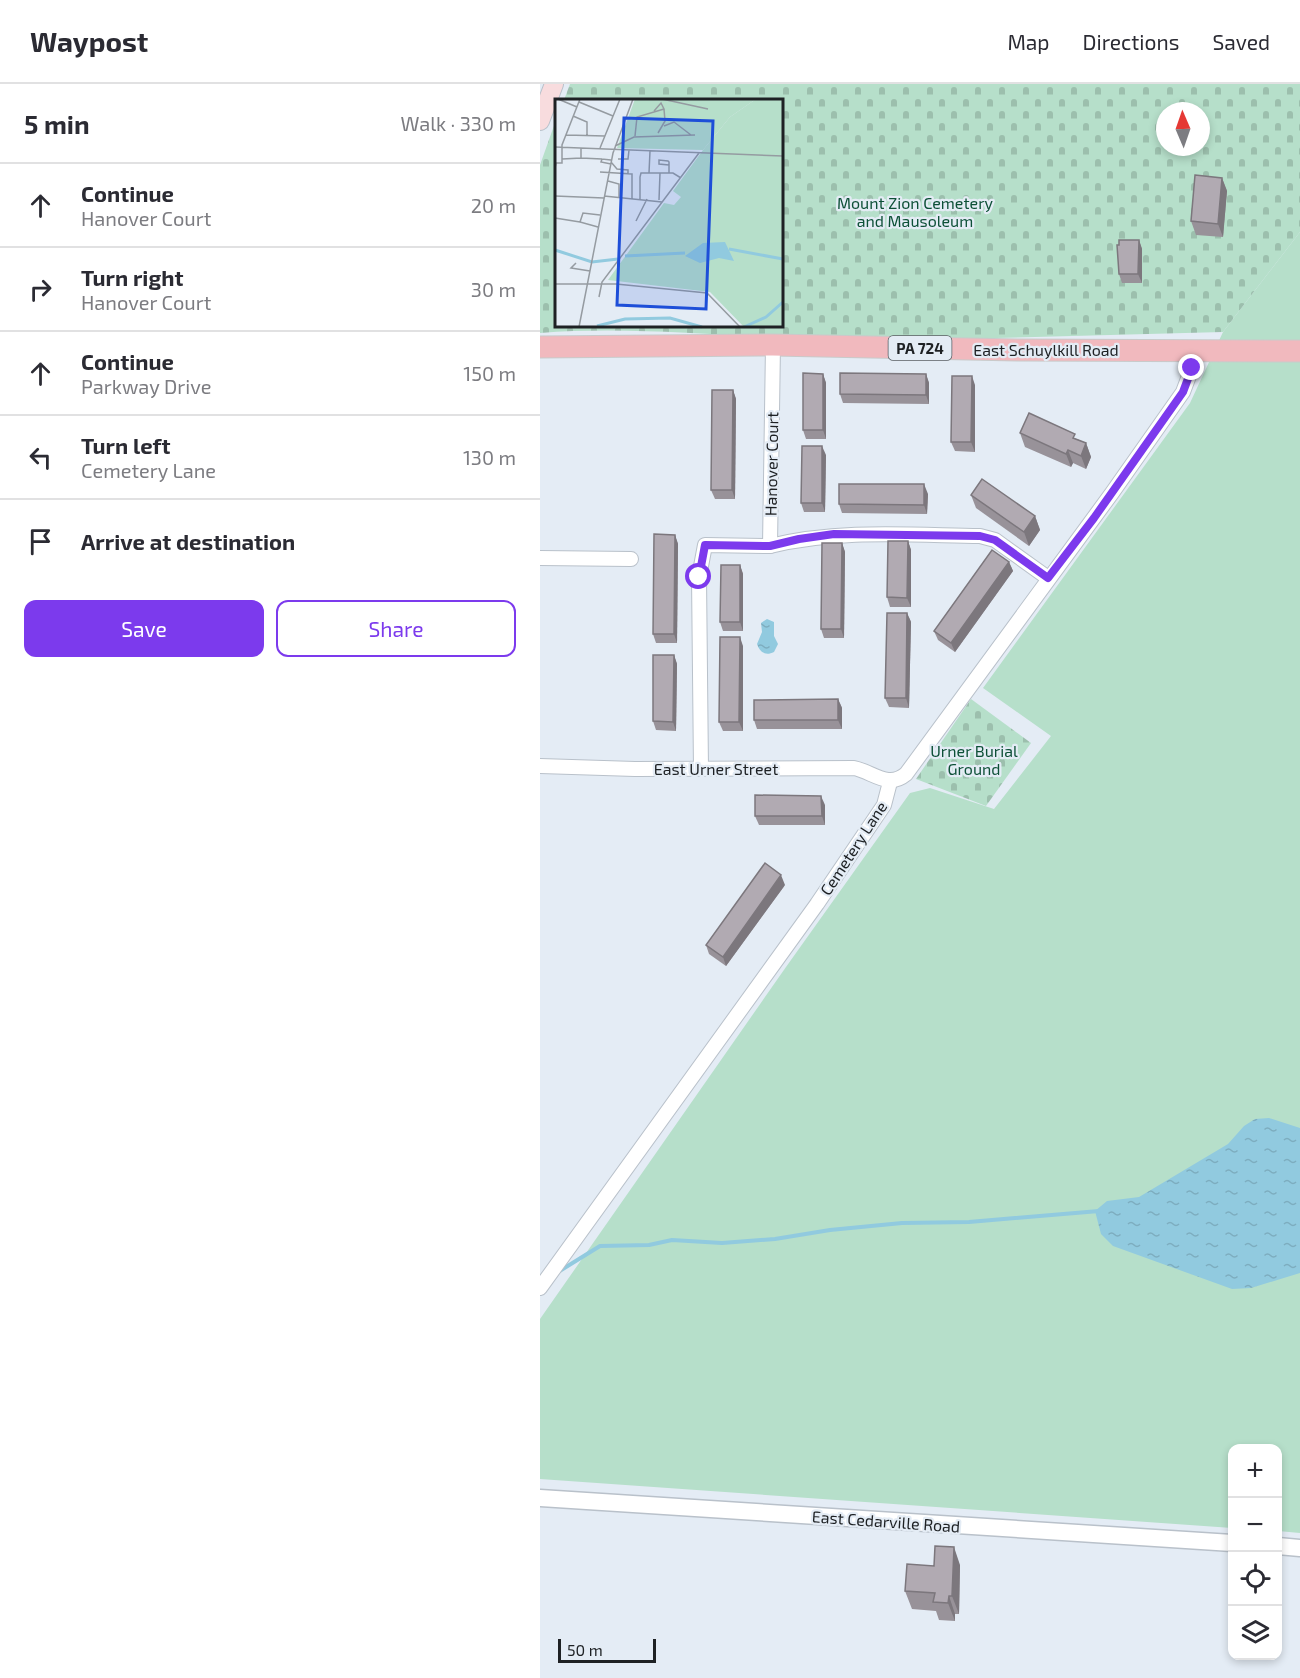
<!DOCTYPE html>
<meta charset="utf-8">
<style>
:root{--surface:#fff;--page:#f2f2f3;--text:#2b2b33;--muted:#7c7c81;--line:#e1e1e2;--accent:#7c3aed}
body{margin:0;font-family:"Exo 2",sans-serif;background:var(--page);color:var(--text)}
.controls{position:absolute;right:18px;bottom:18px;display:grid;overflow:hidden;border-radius:12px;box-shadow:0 3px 9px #0003}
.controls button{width:54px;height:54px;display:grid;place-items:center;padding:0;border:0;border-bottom:2px solid var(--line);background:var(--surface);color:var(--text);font:30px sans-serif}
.compass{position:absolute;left:616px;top:18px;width:54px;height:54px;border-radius:50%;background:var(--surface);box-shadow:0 3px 9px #0003;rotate:358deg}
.scale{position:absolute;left:18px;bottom:15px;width:98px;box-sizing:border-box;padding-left:6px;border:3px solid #1e2124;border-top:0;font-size:16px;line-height:21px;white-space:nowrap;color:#1e2124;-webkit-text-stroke:4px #e4ecf5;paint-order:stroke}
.stop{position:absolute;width:18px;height:18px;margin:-14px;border:4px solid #7c3aed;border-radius:50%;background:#fff}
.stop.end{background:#7c3aed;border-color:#fff;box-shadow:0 2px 6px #0008}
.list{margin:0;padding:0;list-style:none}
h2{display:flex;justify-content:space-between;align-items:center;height:78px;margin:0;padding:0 24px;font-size:26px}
h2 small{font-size:20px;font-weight:400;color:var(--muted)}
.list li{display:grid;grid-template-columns:39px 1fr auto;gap:18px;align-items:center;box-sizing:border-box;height:84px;padding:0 24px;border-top:2px solid var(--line)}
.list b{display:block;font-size:22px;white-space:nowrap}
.list p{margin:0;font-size:20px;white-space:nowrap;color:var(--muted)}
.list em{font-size:20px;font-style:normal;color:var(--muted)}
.actions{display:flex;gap:12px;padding:18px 24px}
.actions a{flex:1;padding:14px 0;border:2px solid var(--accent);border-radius:12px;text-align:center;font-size:21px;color:var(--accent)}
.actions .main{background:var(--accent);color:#fff}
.icon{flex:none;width:33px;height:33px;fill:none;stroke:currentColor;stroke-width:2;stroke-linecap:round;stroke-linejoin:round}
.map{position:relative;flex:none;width:760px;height:1594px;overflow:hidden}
header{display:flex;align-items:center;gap:36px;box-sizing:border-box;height:84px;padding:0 30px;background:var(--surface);border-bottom:2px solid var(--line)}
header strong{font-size:28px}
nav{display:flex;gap:33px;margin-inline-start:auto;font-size:21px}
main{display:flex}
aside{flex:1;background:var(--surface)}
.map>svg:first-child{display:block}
.green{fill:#b6dfca}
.cemetery{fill:url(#cemetery-stones);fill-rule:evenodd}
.water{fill:url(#water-ripples)}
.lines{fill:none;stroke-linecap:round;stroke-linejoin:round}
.stream{stroke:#91cadf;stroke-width:4}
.minor-casing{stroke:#b9c1ca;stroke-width:16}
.tertiary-casing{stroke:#b9c1ca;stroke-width:19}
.secondary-casing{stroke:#b9c1ca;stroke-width:20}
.primary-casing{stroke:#c9caca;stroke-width:23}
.minor{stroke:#fff;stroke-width:14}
.tertiary{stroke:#fff;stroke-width:16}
.secondary{stroke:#f8dcde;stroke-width:18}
.primary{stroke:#f1b9be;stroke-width:21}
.wall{fill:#989299}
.shaded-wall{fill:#7c777d}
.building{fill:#b1aab2;stroke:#7c777d;stroke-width:1.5}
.route{stroke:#7c3aed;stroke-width:8}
.labels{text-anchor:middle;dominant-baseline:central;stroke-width:4.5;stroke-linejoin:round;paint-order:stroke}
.shield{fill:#e4ecf5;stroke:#595e63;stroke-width:1.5}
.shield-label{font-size:15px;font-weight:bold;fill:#1e2124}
.park-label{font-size:16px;fill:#0d5037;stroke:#e4ecf5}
.street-label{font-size:16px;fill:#1e2124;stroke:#e4ecf5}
.inset-river{fill:none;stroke:#91cadf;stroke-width:3}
.inset-road{fill:none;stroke:#959ba1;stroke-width:1.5}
.view{fill:#1d4ed8;fill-opacity:0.15;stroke:#1d4ed8;stroke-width:3}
.inset-edge{fill:none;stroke:#1e2124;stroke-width:3}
</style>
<header>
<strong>Waypost</strong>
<nav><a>Map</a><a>Directions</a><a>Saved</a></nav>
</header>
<main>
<aside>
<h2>5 min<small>Walk · 330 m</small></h2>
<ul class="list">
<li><svg class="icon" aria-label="ahead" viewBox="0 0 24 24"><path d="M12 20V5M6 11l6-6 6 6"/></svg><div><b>Continue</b><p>Hanover Court</p></div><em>20 m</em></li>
<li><svg class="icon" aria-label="right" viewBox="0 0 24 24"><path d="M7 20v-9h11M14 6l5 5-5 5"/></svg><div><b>Turn right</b><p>Hanover Court</p></div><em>30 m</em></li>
<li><svg class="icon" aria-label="ahead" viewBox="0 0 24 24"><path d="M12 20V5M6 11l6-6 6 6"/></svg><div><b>Continue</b><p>Parkway Drive</p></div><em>150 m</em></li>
<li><svg class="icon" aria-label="left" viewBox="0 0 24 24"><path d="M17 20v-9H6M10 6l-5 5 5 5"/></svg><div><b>Turn left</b><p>Cemetery Lane</p></div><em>130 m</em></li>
<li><svg class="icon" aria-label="arrive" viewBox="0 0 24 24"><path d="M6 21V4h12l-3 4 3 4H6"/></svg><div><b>Arrive at destination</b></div></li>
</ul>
<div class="actions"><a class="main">Save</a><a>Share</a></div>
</aside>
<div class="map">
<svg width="760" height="1594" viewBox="0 0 760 1594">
<defs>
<pattern id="cemetery-stones" width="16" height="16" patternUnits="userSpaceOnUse" patternTransform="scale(1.5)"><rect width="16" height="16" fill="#b6dfca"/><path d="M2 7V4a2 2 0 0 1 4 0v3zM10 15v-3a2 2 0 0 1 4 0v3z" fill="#9cbfad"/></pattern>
<pattern id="water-ripples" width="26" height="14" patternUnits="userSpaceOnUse" patternTransform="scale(1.5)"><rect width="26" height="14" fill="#91cadf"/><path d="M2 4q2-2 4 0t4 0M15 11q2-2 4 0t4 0" fill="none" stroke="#7dadbf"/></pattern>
</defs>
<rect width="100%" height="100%" fill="#e4ecf5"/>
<polygon class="green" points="760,148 760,1449 738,1447 738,1364 692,1364 692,1444 0,1395 0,1235 246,883 370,709 390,704 454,725 511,652 443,604 650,319 683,248"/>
<g class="cemetery">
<path d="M30 0H760V148L683 248C557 251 431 256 305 256 204 255 101 241 0 249V81L16 36V242H242V16H24ZM625 27H661V63H625Z"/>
<polygon points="431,615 491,659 446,722 376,695"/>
</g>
<g class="water">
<path d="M227 535 234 538V552L238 560 234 568C226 572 220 569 217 560L222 548 221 539Z"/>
<polygon points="729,1034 760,1044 760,1189 711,1204 692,1205 573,1162 561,1150 555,1127 567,1117 599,1113 688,1060 704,1042 715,1035"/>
</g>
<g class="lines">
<polyline class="stream" points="18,1188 60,1162 109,1161 132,1156 182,1159 235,1155 290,1146 362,1139 429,1138 559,1127"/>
<g class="minor-casing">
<g id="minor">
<path d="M230 462C298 445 370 451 440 452L455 456 508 494"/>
<polyline points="0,474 91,475"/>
<path d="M0 682 95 685 314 684C333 688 348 705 366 690L572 409 643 308 652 284 653 266"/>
<polyline points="161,685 159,493 165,461 230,462 233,261"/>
<polyline points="0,1204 277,820 344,721 350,698"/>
</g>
</g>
<g class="tertiary-casing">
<g id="tertiary">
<polyline points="0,1414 692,1459"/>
<polyline points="738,1462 760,1464"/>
</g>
</g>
<g class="secondary-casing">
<polyline id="secondary" points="0,37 14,0"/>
</g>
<g class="primary-casing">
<polyline id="primary" points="0,263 233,261 477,266 760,267"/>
</g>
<use href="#minor" class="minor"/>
<use href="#tertiary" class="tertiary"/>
<use href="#secondary" class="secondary"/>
<use href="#primary" class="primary"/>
</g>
<g class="wall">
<polygon points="682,94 687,107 683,153 656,151 651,137"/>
<polygon points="599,156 602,165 602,199 582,199 579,190"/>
<polygon points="283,290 286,299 286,355 266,355 263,346"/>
<polygon points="386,290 389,299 389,320 303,319 300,310"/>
<polygon points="435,301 435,368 415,367 411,358"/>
<polygon points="193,306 196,315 195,415 175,415 171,406"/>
<polygon points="480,349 537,355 546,359 551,373 546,385 533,379 531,383 485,363"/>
<polygon points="286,371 285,428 264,428 261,419"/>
<polygon points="388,410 387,430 302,429 299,420"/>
<polygon points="431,411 495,432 500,446 489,462 436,424"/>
<polygon points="135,451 138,460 137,559 116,559 113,550"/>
<polygon points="368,457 371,466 371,523 350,523 347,513"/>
<polygon points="302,459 305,468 304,554 284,554 281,545"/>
<polygon points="469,478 473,487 415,568 398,556 394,547"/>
<polygon points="200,481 203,490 203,547 183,547 180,538"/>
<polygon points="367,529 371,538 369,624 349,623 345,614"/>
<polygon points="203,562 203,647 183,647 179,638"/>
<polygon points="134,571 137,580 136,647 116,646 113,637"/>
<polygon points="298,615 302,624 302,645 217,645 214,636"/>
<polygon points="285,721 285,741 219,741 215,732"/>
<polygon points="245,801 186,882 169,870 166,861"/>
<polygon points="420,1481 419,1530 415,1530 415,1537 399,1536 396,1527 372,1525 365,1507 394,1482"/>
</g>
<g class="shaded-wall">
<polygon points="682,94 687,107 683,153 678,140"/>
<polygon points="599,156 602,165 602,199 598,190"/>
<polygon points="283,290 286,299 286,355 283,346"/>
<polygon points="386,290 389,299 389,320 386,311"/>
<polygon points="432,292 435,301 435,368 431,358"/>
<polygon points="193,306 196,315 195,415 192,406"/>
<polygon points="546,359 551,373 546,385 541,372"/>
<polygon points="282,362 286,371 285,428 282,419"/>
<polygon points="528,366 533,379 531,383 526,370"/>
<polygon points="384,400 388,410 387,430 384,421"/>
<polygon points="495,432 500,446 489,462 484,448"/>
<polygon points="135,451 138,460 137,559 134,550"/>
<polygon points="368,457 371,466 371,523 367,514"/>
<polygon points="302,459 305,468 304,554 301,545"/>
<polygon points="469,478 473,487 415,568 411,559"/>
<polygon points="200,481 203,490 203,547 200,538"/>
<polygon points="367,529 371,538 369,624 366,614"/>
<polygon points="200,553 203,562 203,647 199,638"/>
<polygon points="134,571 137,580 136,647 133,638"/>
<polygon points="298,615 302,624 302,645 298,636"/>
<polygon points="281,712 285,721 285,741 282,732"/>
<polygon points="241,791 245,801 186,882 183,873"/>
<polygon points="414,1463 420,1481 419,1530 412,1512"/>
<polygon points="409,1512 415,1530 415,1537 408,1519"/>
</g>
<g class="building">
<polygon points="655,91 682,94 678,140 651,137"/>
<polygon points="579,156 599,156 598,190 579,190 577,161 579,161"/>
<polygon points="263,289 283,290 283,346 263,346"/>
<polygon points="300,289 386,290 386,311 300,310"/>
<polygon points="412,292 432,292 431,358 411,358"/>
<polygon points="172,306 193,306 192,406 171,406"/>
<polygon points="489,329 535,350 533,354 546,359 541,372 528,366 526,370 480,349"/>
<polygon points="262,362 282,362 282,419 261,419"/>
<polygon points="442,395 495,432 484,448 431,411"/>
<polygon points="299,400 384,400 384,421 299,420"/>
<polygon points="114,450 135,451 134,550 113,550"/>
<polygon points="348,457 368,457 367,514 347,513"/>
<polygon points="282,459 302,459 301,545 281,545"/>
<polygon points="452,466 469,478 411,559 394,547"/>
<polygon points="181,481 200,481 200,538 180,538"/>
<polygon points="347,529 367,529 366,614 345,614"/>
<polygon points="180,553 200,553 199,638 179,638"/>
<polygon points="113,571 134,571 133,638 113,637"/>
<polygon points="298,615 298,636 214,636 214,616"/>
<polygon points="215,711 281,712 282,732 215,732"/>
<polygon points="225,779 241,791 183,873 166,861"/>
<polygon points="395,1462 414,1463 412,1512 409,1512 408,1519 393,1518 395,1509 365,1507 367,1480 394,1482"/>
</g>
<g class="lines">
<polyline class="route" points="159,493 165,461 230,462 259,455 294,450 440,452 455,456 508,494 554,434 643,308 652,284"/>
</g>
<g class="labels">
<rect class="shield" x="348.5" y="252" width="63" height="24" rx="4.5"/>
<g class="shield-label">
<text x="380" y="264">PA 724</text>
</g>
<g class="park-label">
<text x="375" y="118">Mount Zion Cemetery<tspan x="375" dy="18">and Mausoleum</tspan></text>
<text x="434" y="666">Urner Burial<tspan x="434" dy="18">Ground</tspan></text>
</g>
<g class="street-label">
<text x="506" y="265">East Schuylkill Road</text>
<text transform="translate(231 380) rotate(-89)">Hanover Court</text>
<text x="176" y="684">East Urner Street</text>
<text transform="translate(313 764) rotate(-57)">Cemetery Lane</text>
<text transform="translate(346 1437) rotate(4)">East Cedarville Road</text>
</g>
</g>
<g transform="translate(15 15)">
<rect width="228" height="228" fill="#e4ecf5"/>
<path d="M201 0H228V228H189L155 193 53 181 109 104 119 106 126 98 118 92 148 51 175 18Z" fill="#b6dfca"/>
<path d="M80 0H201L175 18 148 51 62 49Z" fill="#b6dfca"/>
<path d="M170 143 179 162 164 159 145 164 130 157 148 144Z" fill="#91cadf"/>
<path class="inset-river" d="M174 150 228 160M0 151 37 163 63 160M70 157 130 154M42 227 70 220 115 219 147 228M189 228 211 218 228 203"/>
<path class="inset-road" d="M3 0 22 8M107 0 153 10M24 3 58 17M18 17 32 23V36M109 27 119 23 136 36M103 34 110 22 109 10M11 36 50 37M80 37 82 18 109 10 106 4 99 12M60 47 79 38 140 36M0 48 228 57M45 49 65 0M26 59 47 60M7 60 26 59V49M63 60H73L74 51M56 63 62 70 73 71V75M56 65 46 63 47 60 56 61M0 69 1 64H7V46L25 0M45 73 77 75V100M94 74H118L126 79M114 74V63L113 62 104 61V65L114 66M53 82 64 85V99M0 97 49 99M49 97 107 103M85 100V78L86 74H94L95 52M104 101 105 74M0 119 25 123M81 122 92 100M43 128 25 123 28 114 45 116M21 164 16 169 35 172M0 185H61L152 194 185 228M44 198 47 183 144 54M24 228 58 54 78 0"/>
<path class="view" d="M69 19 158 22 151 210 62 206Z"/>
<rect width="228" height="228" class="inset-edge"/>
</g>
</svg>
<div class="controls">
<button>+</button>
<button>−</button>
<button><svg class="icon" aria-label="locate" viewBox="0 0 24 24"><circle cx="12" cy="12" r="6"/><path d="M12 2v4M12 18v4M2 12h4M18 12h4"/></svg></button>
<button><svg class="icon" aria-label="layers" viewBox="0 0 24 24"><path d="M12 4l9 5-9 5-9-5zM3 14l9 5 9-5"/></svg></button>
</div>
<svg class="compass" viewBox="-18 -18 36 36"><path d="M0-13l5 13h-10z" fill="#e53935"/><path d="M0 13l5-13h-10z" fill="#7c7c81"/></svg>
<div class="scale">50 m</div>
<div class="stop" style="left:159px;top:493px"></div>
<div class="stop end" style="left:652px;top:284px"></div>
</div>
</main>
